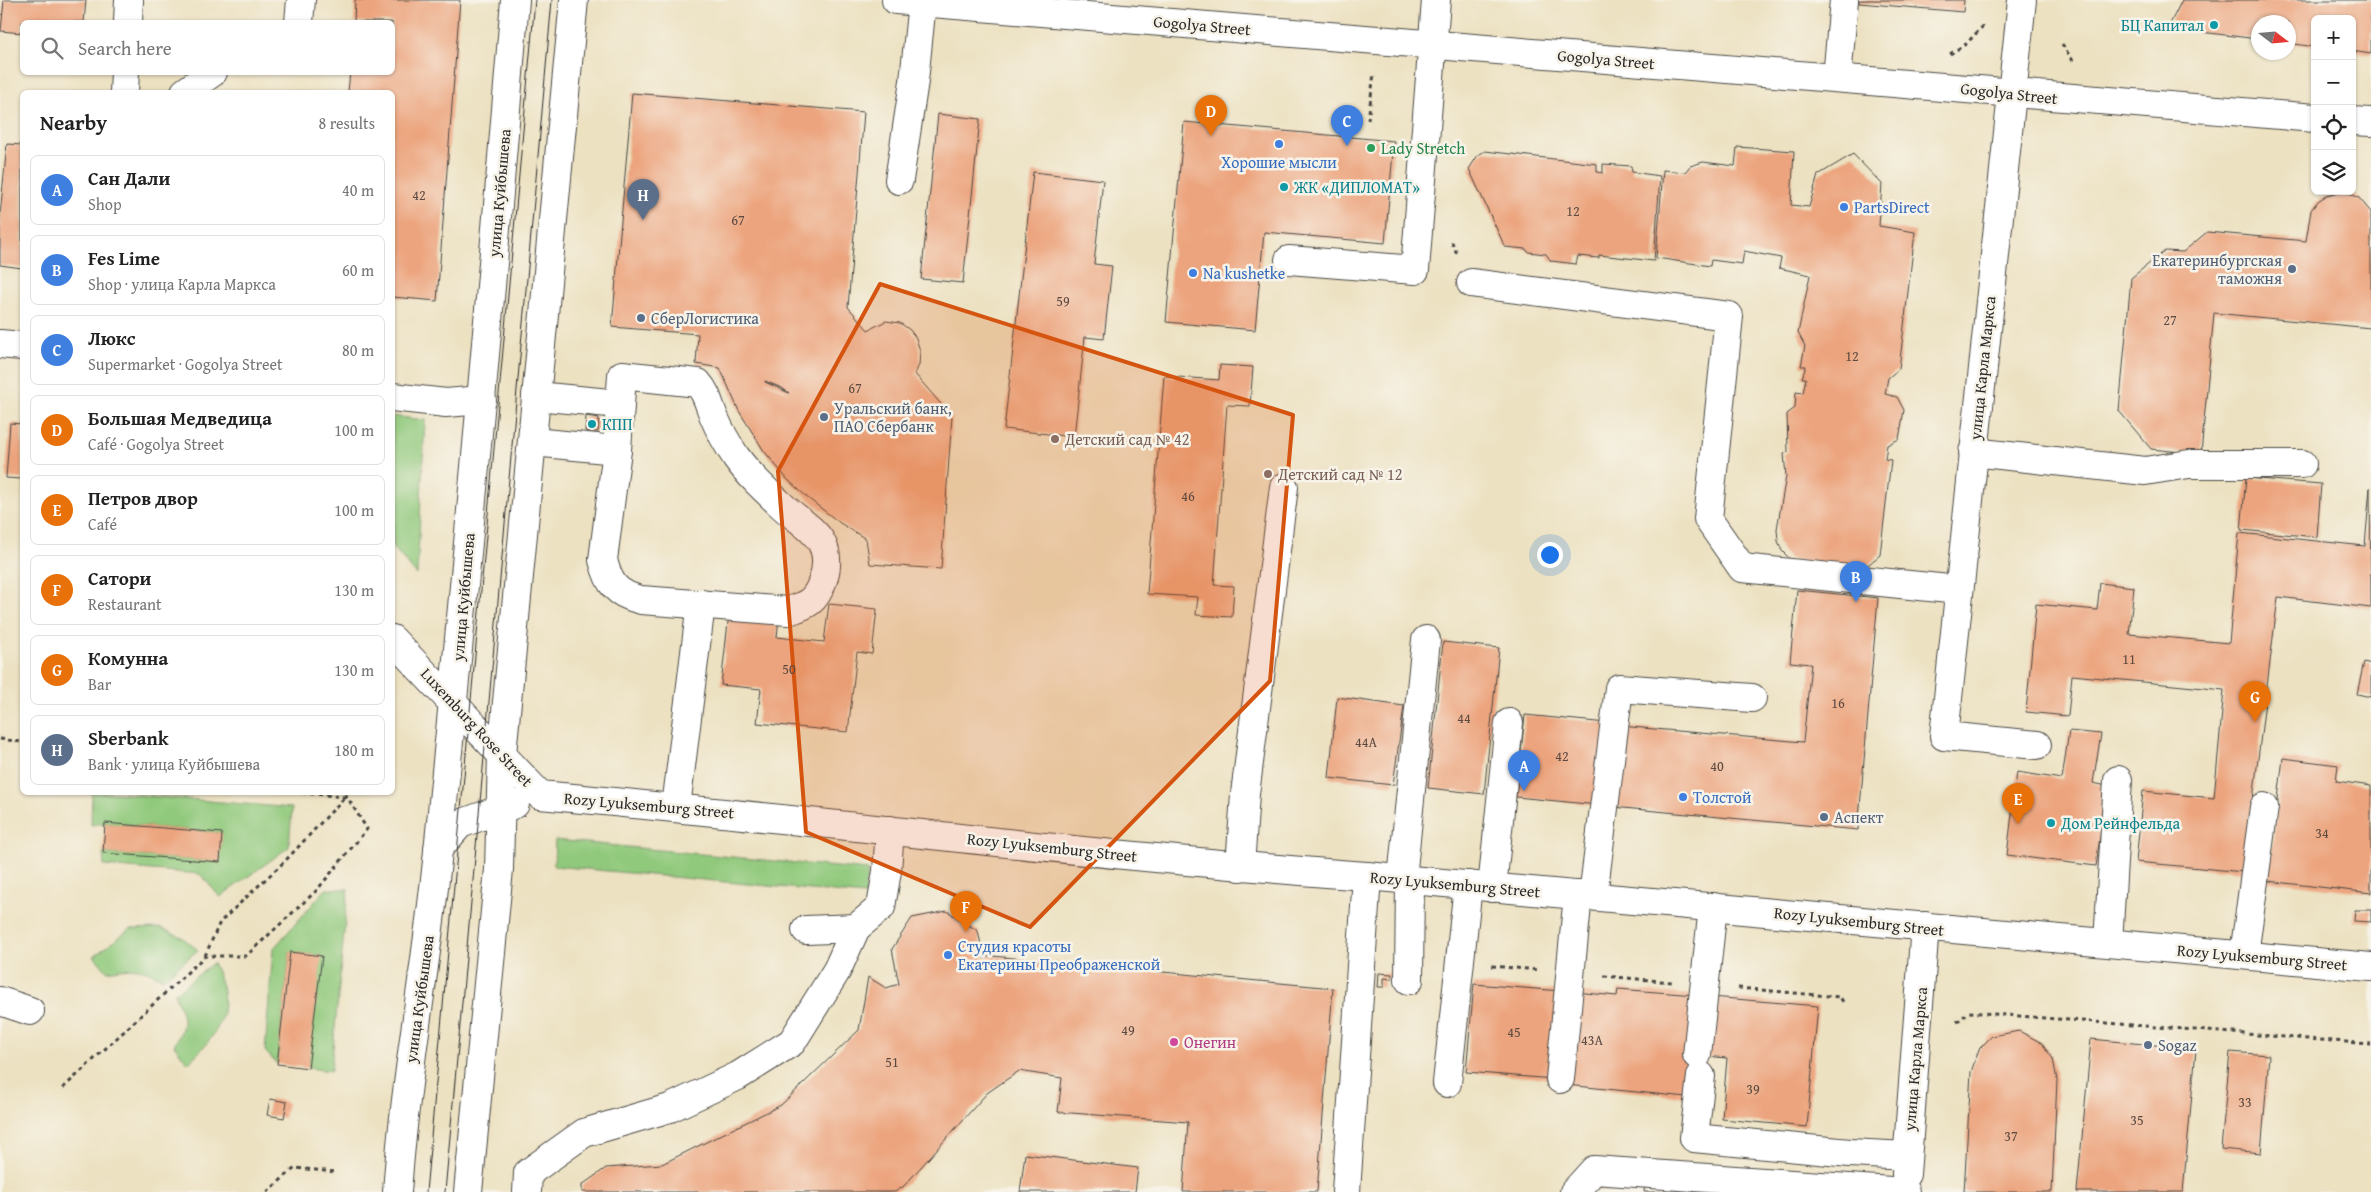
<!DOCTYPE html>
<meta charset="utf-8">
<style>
:root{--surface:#fff;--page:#f2f2f2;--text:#222;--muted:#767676;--line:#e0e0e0;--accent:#d93025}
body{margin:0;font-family:"Gentium Book Plus",serif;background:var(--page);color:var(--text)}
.controls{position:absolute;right:15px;top:15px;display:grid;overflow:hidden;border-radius:8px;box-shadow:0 1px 4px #0004}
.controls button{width:45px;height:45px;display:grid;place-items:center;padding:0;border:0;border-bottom:1px solid var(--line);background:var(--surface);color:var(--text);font:25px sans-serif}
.compass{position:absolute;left:2251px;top:15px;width:45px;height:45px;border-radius:50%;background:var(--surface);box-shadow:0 1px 4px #0004;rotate:106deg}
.you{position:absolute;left:1549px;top:554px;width:18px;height:18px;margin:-12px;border:4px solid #fff;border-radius:50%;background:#1a73e8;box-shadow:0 0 0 8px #1a73e833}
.badge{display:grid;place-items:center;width:32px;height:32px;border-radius:50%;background:var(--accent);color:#fff;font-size:16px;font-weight:700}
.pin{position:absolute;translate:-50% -41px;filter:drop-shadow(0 1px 2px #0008)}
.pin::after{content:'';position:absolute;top:26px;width:18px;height:15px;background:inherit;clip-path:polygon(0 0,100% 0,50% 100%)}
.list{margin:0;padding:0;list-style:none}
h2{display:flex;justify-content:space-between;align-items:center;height:65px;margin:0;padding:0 20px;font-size:21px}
h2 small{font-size:16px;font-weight:400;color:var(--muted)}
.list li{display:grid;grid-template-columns:32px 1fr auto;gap:15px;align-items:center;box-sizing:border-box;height:70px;margin:0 10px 10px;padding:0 10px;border:1px solid var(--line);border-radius:8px}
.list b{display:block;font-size:19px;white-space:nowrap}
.list p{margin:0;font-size:16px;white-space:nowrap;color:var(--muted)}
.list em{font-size:16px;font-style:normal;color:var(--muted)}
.icon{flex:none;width:28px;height:28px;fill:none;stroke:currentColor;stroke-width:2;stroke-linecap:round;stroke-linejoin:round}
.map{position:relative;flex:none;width:2371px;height:1192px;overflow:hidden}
.search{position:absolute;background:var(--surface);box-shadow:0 1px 4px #0004;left:20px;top:20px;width:375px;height:55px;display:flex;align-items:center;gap:12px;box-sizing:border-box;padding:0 18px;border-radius:8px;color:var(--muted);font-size:19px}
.panel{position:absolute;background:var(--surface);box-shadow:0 1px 4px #0004;left:20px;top:90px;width:375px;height:705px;border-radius:8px}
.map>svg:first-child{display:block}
.green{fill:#90c97c;stroke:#5e7a54}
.building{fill:#eca47e;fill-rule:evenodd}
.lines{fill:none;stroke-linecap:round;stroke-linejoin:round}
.minor-casing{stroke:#484642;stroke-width:30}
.major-casing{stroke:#484642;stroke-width:30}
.path{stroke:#484642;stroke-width:3;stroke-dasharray:4 4;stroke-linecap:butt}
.minor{stroke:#fff;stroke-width:28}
.major{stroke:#fff;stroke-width:28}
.tram{stroke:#2b2b2b;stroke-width:1}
.marked{fill:#d5540f;fill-opacity:0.2;stroke:#d5540f;stroke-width:4;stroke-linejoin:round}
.culture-dot{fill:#0f9aa8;stroke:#f7f3e8;stroke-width:2}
.shop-dot{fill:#3f7fe0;stroke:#f7f3e8;stroke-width:2}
.leisure-dot{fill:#2e9e5b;stroke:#f7f3e8;stroke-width:2}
.service-dot{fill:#5c6f8a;stroke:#f7f3e8;stroke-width:2}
.education-dot{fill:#8d6e63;stroke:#f7f3e8;stroke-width:2}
.hotel-dot{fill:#d1479c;stroke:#f7f3e8;stroke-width:2}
.labels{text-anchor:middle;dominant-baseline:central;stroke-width:5;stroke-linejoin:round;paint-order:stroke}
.number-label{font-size:14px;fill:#5b4940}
.street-label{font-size:16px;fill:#2b2b2b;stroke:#f7f3e8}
.culture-label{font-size:16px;fill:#0d838f;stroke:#f7f3e8;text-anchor:start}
.leisure-label{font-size:16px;fill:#27864d;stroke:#f7f3e8;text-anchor:start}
.shop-label{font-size:16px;fill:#366cbe;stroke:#f7f3e8;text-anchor:start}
.service-label{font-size:16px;fill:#4e5e75;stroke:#f7f3e8;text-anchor:start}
.education-label{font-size:16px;fill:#785e54;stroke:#f7f3e8;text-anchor:start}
.hotel-label{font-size:16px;fill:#b23c85;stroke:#f7f3e8;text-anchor:start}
</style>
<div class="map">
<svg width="2371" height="1192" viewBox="0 0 2371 1192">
<rect width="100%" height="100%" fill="#f7f3e8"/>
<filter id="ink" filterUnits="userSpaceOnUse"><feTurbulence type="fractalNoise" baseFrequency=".02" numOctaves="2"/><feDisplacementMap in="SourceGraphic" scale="10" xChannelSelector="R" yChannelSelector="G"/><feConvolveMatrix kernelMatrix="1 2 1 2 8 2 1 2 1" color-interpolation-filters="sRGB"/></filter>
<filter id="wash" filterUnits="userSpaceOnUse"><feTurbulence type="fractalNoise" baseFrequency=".0096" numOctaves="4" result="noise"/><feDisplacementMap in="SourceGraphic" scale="20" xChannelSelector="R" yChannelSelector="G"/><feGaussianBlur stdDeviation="1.12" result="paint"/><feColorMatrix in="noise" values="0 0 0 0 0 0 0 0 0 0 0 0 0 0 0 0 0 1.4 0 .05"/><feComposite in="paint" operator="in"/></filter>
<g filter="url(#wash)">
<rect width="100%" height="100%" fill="#ece1c1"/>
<g class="green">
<polygon points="392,416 425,420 417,575 393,547"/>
<polygon points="92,793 115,793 292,808 289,847 220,897 200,874 104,866 103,853 219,862 222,833 105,823 91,825"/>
<polygon points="555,840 868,870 865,895 554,866"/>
<polygon points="326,889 348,889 331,1071 308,1068 321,956 290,952 277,1064 265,1051 273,949"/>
<path d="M161 928 182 937 198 950 163 979C141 966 131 967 107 971L94 956 130 929Z"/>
<path d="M213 963C235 1008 222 1031 188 1063L174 1045C188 1022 184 1017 174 994Z"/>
</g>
<g id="blocks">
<g class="building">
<polygon points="4,0 86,0 84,22 22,22 22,33 1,31"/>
<polygon points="355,0 460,0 437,301 392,297 392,92 348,92 350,72 392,72 392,22 354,22"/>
<polygon points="1859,0 1964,0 1963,12 1859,3"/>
<polygon points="2182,0 2371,0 2371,54 2352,51 2352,19 2315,19 2315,47 2288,43 2288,22 2258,22 2258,39 2168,28"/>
<path d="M632 93 864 112 848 307 868 330 886 321 900 323 910 330 916 338 920 351 919 365 915 374 952 417 941 569 870 564 866 539 840 523 809 499 788 480 764 451 739 411 720 368 696 364 698 334 612 327ZM765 381 782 388 789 393 765 382Z"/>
<polygon points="938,114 980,119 963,283 921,279"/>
<polygon points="1184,122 1394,141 1385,243 1264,232 1255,330 1166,322"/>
<polygon points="7,144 22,145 22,268 0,265 0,215"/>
<polygon points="1737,147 1794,151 1791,205 1809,207 1818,175 1853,154 1882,184 1879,226 1915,232 1899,369 1888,378 1885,394 1897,397 1904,410 1899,439 1887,445 1885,459 1891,460 1880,555 1863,569 1790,559 1782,551 1778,541 1777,529 1786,476 1784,454 1788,452 1787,414 1795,408 1796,392 1803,393 1806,378 1802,378 1806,366 1801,366 1805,346 1798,333 1810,275 1779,268 1781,258 1744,251 1742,264 1711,260 1710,266 1656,258 1663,170 1685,172 1690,166 1703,162 1735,166"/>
<polygon points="1485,151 1597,164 1597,172 1603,173 1603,164 1631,166 1632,172 1660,176 1654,261 1599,255 1599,258 1578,256 1576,264 1551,261 1546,254 1528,252 1526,249 1505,247 1469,169 1478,155"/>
<polygon points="1033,172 1103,180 1094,264 1112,266 1104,339 1085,337 1074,437 1004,429"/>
<polygon points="2338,192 2349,193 2359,198 2371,212 2371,328 2214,313 2201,454 2151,449 2119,411 2131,278 2165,251 2183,252 2207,232 2306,241 2311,210 2318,201 2327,195"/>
<polygon points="1220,365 1253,367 1250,406 1227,405 1214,585 1234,586 1232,617 1196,615 1198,597 1147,594 1164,376 1219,380"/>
<polygon points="586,416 599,418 598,432 585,431"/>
<polygon points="10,423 22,424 22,479 6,478"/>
<polygon points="2246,478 2321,484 2317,537 2241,530"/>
<polygon points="2370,487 2371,608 2278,597 2244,872 2136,862 2143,791 2214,798 2224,690 2072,675 2068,716 2026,712 2036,604 2097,610 2100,583 2134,587 2129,634 2229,643 2239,533 2365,546"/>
<polygon points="1797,590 1878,598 1858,830 1613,807 1620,726 1803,742 1811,664 1790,662"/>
<polygon points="829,604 877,609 872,654 857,652 848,732 757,723 761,689 721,685 729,613 779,618 777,637 824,642"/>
<polygon points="1443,642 1499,648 1484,794 1428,788"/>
<polygon points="2364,662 2371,664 2371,697 2357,694"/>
<polygon points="1337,697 1404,706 1393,785 1329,778"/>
<polygon points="1525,715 1607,723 1598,805 1516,797"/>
<polygon points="2069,731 2101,734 2093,783 2107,786 2096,866 2007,855 2017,772 2062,779"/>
<polygon points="2283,758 2338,765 2336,781 2371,786 2371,893 2268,881"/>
<polygon points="105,823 222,833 220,862 103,853"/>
<polygon points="2355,910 2371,910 2371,922 2354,921"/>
<polygon points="947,911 978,931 984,958 992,956 1333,988 1317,1192 1183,1192 1188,1122 1058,1112 1062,1078 1019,1071 987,1093 904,1186 895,1192 582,1192 582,1185 606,1168 662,1164 781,1105 859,1030 868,977 886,988 899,984 892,949 912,918"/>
<polygon points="290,952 322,956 308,1068 277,1064"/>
<polygon points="1379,973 1392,974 1392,979 1384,978 1384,987 1378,987"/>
<polygon points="1474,984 1561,991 1553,1079 1466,1072"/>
<polygon points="1618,989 1695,995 1687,1097 1566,1085 1575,992 1617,996"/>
<polygon points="1711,997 1818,1006 1807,1127 1722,1119 1727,1058 1705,1056"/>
<polygon points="2019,1031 2042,1043 2053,1059 2057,1080 2052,1192 1964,1192 1971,1072 1979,1049 1992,1036"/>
<polygon points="2091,1039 2196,1049 2183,1192 2077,1192"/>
<polygon points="2230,1052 2269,1055 2261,1153 2221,1149"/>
<polygon points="270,1099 287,1102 284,1118 267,1115"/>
<polygon points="1025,1154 1138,1168 1135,1192 1020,1192"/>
<polygon points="1645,1184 1720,1192 1644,1192"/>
</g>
</g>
</g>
<g filter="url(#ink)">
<use href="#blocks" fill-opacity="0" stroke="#484642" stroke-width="1"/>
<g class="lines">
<g class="minor-casing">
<g id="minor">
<polyline points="896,0 2315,118"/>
<polyline points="2022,0 1944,736 2037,745"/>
<polyline points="128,22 129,0"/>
<polyline points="299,22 301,0"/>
<polyline points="1837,78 1844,0"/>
<polyline points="124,92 125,72"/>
<polyline points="185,92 213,72"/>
<polyline points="2352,121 2371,122"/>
<polyline points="899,180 914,81 922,2"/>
<polyline points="1289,260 1415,270 1436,0"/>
<polyline points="1471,283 1729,316 1708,519 1742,568 1959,590"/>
<path d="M622 375 698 383C707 393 709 405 714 417 720 431 728 445 736 457 748 474 763 488 778 502 803 527 837 536 823 580 816 601 808 605 788 611L641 600C616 594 609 584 603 560L617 450Z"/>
<polyline points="536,396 620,404"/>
<polyline points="392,397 446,403 482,400"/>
<polyline points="533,442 617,450"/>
<polyline points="1973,452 2145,471 2189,464 2302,464"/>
<polyline points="676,807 701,604"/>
<polyline points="1240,867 1245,794 1284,487"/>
<polyline points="1402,879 1426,640"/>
<polyline points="1492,888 1509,723"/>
<polyline points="1593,896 1619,688 1752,698"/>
<polyline points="806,930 856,928"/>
<polyline points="2108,942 2118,780"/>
<polyline points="2244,955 2264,807"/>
<polyline points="1409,980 1410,880"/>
<polyline points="0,1001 30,1011"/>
<polyline points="1697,1055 1713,907"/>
<polyline points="1701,1076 1694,1138 1850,1153 1907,1156"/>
<polyline points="1560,1079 1578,895"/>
<polyline points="1447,1083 1468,885"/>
<polyline points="1906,1174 1925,926"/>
<polyline points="527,1192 528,1173 584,1133 670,1108 738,1076 792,1042 837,970 856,928 881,907 887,871 890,830"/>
<polyline points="1346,1192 1367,876"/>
<polyline points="1574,1192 1594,1170 1905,1192"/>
</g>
</g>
<g class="major-casing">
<g id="major">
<polyline points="0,344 22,346"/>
<path d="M392 639 540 795C816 820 1091 856 1367 876L2371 967"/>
<polyline points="438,849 460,824 515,804"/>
<path d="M397 1192C405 1078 427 965 438 851 467 568 492 284 515 0"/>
<polyline points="468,1192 499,869 502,754 574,0"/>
</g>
</g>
<g class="path">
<polyline points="2062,44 2075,64"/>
<polyline points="1950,54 1966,44 1985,24"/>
<polyline points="1368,120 1374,73"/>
<polyline points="1452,242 1457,255"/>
<polyline points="0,739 22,742"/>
<polyline points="294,792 345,797"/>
<polyline points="205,956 220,922 286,860 345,797"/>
<polyline points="1492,966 1538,970"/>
<polyline points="1604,976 1672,982"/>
<polyline points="1738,988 1840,997 1845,1005"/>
<polyline points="1957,1022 1969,1012 2371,1044"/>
<polyline points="63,1088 205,956 246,956 317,890 367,829 344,792"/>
<polyline points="267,1192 295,1168 336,1172"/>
</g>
<use href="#minor" class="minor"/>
<use href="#major" class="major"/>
<g class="tram">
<polyline points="426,1192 535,0"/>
<polyline points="445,1192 552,0"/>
</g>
</g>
</g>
<path class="marked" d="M880 284 1293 415 1270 681 1030 927 806 832 778 471Z"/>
<g class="culture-dot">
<circle cx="2214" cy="25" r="5"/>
<circle cx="1284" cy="187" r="5"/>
<circle cx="592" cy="424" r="5"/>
<circle cx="2051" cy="823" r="5"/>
</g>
<g class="shop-dot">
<circle cx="1279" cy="144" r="5"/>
<circle cx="1844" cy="207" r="5"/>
<circle cx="1193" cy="273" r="5"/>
<circle cx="1683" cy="797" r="5"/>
<circle cx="948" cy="955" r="5"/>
</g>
<circle class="leisure-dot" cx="1371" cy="148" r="5"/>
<g class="service-dot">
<circle cx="2292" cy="269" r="5"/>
<circle cx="641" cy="318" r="5"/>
<circle cx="824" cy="417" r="5"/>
<circle cx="1824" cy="817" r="5"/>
<circle cx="2148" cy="1045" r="5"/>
</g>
<g class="education-dot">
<circle cx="1055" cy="439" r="5"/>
<circle cx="1268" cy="474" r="5"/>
</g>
<circle class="hotel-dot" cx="1174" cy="1042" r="5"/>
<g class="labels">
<g class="number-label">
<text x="419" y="195">42</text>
<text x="1573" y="211">12</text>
<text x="738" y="220">67</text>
<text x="1063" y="301">59</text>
<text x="2170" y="320">27</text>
<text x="1852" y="356">12</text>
<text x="855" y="388">67</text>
<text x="1188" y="496">46</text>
<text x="2129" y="659">11</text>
<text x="789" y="669">50</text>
<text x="1838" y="703">16</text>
<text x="1464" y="718">44</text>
<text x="1366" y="742">44А</text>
<text x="1562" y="756">42</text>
<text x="1717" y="766">40</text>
<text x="2322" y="833">34</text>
<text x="1128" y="1030">49</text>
<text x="1514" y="1032">45</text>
<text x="1592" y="1040">43А</text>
<text x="892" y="1062">51</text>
<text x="1753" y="1089">39</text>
<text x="2245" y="1102">33</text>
<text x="2137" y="1120">35</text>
<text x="2011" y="1136">37</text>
</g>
<g class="street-label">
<text transform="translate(1202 25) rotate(5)">Gogolya Street</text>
<text transform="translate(1606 59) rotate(5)">Gogolya Street</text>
<text transform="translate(2009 93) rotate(6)">Gogolya Street</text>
<text transform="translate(499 193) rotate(-85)">улица Куйбышева</text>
<text transform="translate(1982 368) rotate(-84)">улица Карла Маркса</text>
<text transform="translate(463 597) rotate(-85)">улица Куйбышева</text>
<text transform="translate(477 727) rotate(47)">Luxemburg Rose Street</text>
<text transform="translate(649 805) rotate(5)">Rozy Lyuksemburg Street</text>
<text transform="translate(1052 847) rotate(6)">Rozy Lyuksemburg Street</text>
<text transform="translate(1455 884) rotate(5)">Rozy Lyuksemburg Street</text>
<text transform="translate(1859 921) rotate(6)">Rozy Lyuksemburg Street</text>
<text transform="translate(2262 957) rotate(5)">Rozy Lyuksemburg Street</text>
<text transform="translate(419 999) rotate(-82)">улица Куйбышева</text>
<text transform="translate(1915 1059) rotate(-85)">улица Карла Маркса</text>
</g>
<g class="culture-label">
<text x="2204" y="25" text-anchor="end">БЦ Капитал</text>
<text x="1294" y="187">ЖК «ДИПЛОМАТ»</text>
<text x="602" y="424">КПП</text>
<text x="2061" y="823">Дом Рейнфельда</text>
</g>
<g class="leisure-label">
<text x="1381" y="148">Lady Stretch</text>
</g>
<g class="shop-label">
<text x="1279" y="162" text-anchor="middle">Хорошие мысли</text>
<text x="1854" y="207">PartsDirect</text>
<text x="1203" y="273">Na kushetke</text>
<text x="1693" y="797">Толстой</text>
<text x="958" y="946">Студия красоты<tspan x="958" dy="18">Екатерины Преображенской</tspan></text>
</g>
<g class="service-label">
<text x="2282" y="260" text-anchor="end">Екатеринбургская<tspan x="2282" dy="18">таможня</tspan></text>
<text x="651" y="318">СберЛогистика</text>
<text x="834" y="408">Уральский банк,<tspan x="834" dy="18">ПАО Сбербанк</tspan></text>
<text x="1834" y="817">Аспект</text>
<text x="2158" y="1045">Sogaz</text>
</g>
<g class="education-label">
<text x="1065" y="439">Детский сад № 42</text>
<text x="1278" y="474">Детский сад № 12</text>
</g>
<g class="hotel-label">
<text x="1184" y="1042">Онегин</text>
</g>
</g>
</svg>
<div class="controls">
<button>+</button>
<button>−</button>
<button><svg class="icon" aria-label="locate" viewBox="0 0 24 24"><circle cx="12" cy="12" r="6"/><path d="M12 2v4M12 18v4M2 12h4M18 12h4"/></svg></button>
<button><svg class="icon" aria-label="layers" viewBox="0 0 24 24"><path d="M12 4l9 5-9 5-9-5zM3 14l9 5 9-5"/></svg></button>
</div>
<svg class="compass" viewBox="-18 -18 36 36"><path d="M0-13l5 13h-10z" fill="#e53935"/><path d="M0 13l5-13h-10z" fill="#767676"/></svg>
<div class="you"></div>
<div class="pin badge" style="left:1524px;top:791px;background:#3f7fe0">A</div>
<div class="pin badge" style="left:1856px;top:602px;background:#3f7fe0">B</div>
<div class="pin badge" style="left:1347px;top:146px;background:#3f7fe0">C</div>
<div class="pin badge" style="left:1211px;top:136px;background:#e8710a">D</div>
<div class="pin badge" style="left:2018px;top:824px;background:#e8710a">E</div>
<div class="pin badge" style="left:966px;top:932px;background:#e8710a">F</div>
<div class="pin badge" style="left:2255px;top:722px;background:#e8710a">G</div>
<div class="pin badge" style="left:643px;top:220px;background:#5c6f8a">H</div>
<div class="search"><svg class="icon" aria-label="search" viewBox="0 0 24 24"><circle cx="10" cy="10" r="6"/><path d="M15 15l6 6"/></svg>Search here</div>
<section class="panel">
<h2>Nearby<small>8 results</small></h2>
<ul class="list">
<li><span class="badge" style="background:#3f7fe0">A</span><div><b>Сан Дали</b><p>Shop</p></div><em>40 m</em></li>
<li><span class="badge" style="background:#3f7fe0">B</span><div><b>Fes Lime</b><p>Shop · улица Карла Маркса</p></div><em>60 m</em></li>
<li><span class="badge" style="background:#3f7fe0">C</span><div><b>Люкс</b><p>Supermarket · Gogolya Street</p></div><em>80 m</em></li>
<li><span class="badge" style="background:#e8710a">D</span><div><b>Большая Медведица</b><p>Café · Gogolya Street</p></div><em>100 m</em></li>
<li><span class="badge" style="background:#e8710a">E</span><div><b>Петров двор</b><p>Café</p></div><em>100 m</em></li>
<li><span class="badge" style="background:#e8710a">F</span><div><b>Сатори</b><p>Restaurant</p></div><em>130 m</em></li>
<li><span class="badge" style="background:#e8710a">G</span><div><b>Комунна</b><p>Bar</p></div><em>130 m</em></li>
<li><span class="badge" style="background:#5c6f8a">H</span><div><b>Sberbank</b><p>Bank · улица Куйбышева</p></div><em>180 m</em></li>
</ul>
</section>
</div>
